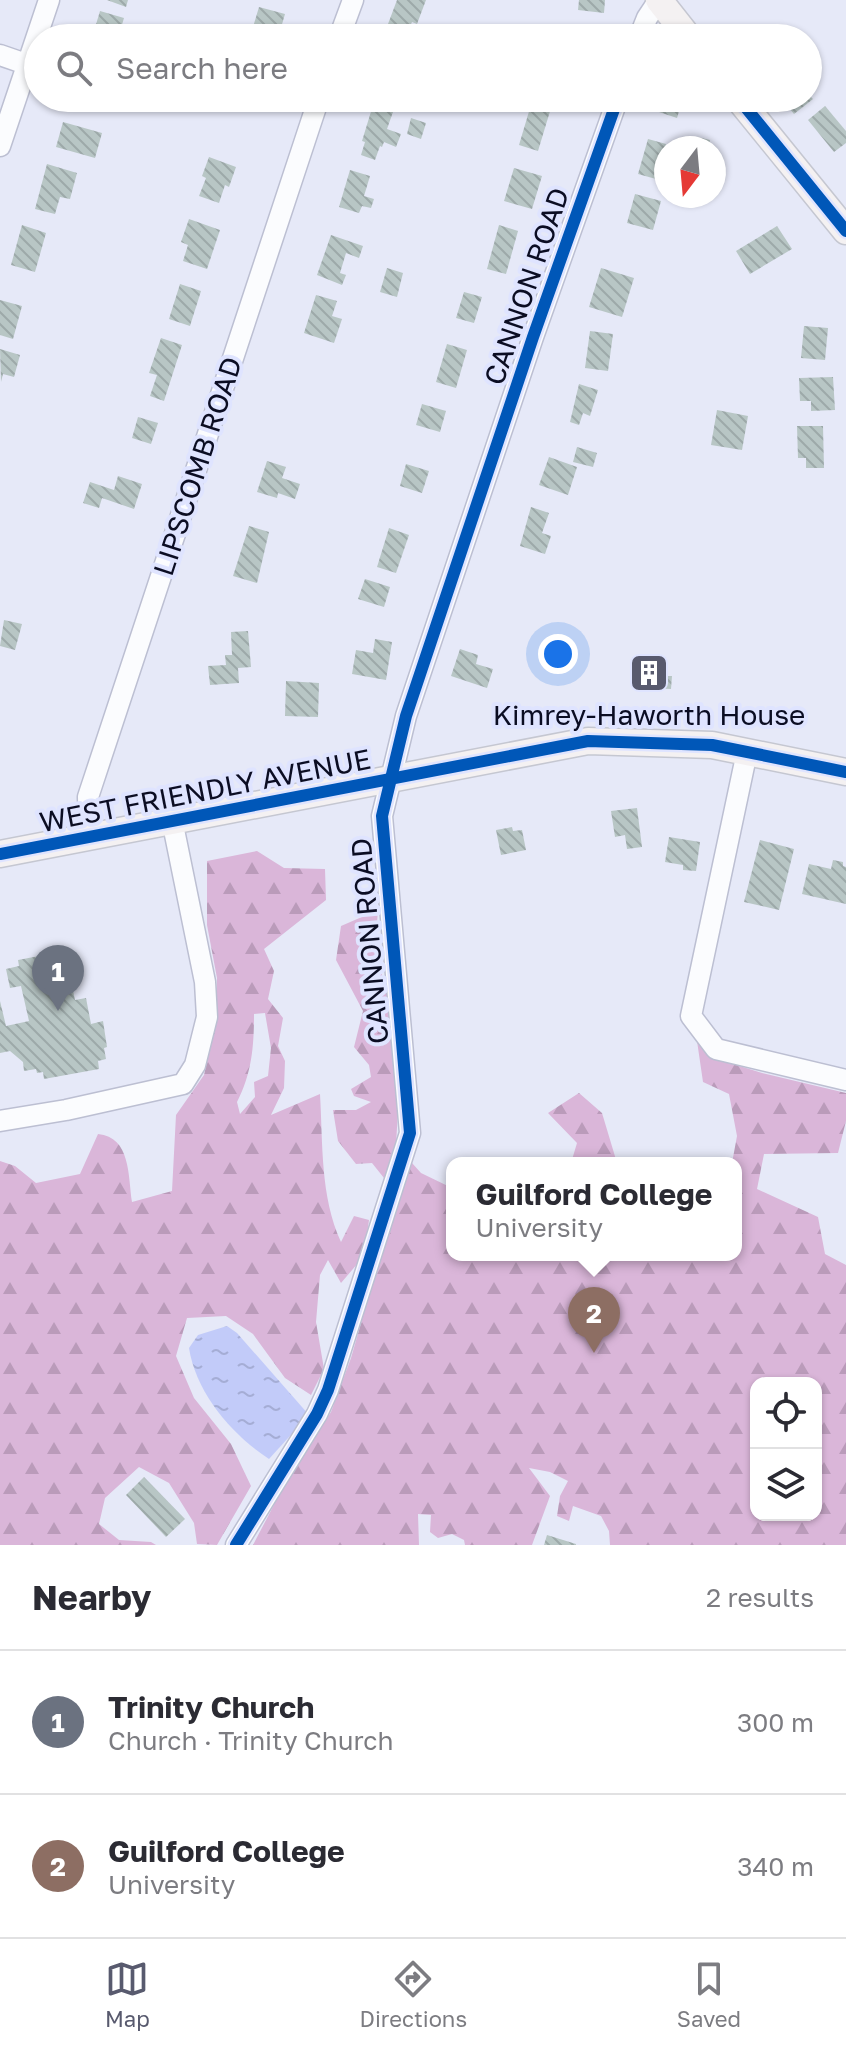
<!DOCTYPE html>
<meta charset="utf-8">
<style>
:root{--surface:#fff;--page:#f2f2f3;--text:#2b2b33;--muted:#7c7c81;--line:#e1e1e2;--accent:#585a6e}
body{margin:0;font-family:"Golos Text",sans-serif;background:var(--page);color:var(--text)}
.controls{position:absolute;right:24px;bottom:24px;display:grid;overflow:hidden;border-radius:16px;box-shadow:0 2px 6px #0004}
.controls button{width:72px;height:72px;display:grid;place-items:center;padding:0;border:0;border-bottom:2px solid var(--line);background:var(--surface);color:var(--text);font:40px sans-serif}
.compass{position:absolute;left:654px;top:136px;width:72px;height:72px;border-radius:50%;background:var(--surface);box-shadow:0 2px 6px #0004;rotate:196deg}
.you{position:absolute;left:558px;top:654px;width:28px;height:28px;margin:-20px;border:6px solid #fff;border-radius:50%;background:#1a73e8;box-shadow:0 0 0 12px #1a73e833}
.badge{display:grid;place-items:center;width:52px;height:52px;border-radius:50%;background:var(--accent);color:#fff;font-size:26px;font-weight:700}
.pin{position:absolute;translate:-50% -66px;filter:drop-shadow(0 2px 4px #0008)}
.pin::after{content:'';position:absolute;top:42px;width:28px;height:24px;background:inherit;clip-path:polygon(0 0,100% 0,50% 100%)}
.popup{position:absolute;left:446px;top:1157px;width:296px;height:104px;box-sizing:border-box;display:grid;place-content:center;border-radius:16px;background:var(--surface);filter:drop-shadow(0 2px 6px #0005);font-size:26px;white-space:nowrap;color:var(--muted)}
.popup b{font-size:30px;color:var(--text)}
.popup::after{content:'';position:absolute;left:50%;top:100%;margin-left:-16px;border:16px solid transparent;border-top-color:var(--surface)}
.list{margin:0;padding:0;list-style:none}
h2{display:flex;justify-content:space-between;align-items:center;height:104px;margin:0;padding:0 32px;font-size:34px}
h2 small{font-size:26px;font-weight:400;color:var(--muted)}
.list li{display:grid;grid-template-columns:52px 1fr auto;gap:24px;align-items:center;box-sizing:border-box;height:144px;padding:0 32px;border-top:2px solid var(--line)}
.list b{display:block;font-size:30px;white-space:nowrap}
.list p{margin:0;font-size:26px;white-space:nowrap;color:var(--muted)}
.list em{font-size:26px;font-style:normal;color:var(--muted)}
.icon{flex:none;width:44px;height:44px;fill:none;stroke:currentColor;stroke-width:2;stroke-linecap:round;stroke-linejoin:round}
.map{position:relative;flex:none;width:846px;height:1545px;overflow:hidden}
.search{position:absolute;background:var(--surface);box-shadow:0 2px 6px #0004;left:24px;right:24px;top:24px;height:88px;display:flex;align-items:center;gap:20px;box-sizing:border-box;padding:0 28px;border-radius:44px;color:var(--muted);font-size:30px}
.sheet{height:392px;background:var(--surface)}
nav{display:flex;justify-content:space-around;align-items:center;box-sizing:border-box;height:112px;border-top:2px solid var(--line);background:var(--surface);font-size:22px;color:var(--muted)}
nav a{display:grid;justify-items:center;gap:4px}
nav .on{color:var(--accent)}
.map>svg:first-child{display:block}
.forest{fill:url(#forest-firs);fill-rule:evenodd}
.water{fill:url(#water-ripples)}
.building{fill:url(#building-back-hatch)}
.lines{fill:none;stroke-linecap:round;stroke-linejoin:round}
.minor-casing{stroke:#bcbfd2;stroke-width:23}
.major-casing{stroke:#c5c7d1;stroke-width:29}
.minor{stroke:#fbfcfe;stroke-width:20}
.major{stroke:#f4f1f2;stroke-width:26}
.cycleway-casing{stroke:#dfe4ff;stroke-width:17}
.cycleway{stroke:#0057b8;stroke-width:12}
.labels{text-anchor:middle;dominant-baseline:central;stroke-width:8;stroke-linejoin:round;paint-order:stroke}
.street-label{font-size:28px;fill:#0b0d23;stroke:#dfe4ff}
.poi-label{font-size:28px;fill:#0b0d23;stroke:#dfe4ff}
</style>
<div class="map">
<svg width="846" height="1545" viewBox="0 0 846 1545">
<defs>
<pattern id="forest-firs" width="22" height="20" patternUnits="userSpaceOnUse" patternTransform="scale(2)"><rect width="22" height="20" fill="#dab6d9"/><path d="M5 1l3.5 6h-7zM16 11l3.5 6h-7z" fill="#ba9bba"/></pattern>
<pattern id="water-ripples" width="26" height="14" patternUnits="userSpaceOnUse" patternTransform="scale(2)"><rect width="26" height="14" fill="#c2cbf9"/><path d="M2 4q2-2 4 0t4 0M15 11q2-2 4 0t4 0" fill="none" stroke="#a5add5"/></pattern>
<pattern id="building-back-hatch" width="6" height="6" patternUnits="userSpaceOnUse" patternTransform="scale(2)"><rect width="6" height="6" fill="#b8c6c5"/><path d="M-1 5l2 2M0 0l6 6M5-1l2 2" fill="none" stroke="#9da9a9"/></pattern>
</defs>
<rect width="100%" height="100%" fill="#e6e9f8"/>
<g class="forest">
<path d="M257 851 284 868 325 869 326 900 264 949 274 971 268 999 283 1018 278 1046 285 1061 284 1088 271 1115 320 1094C323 1144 320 1196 341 1242L354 1216 369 1220 364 1256 341 1283 328 1260 320 1275 316 1322 324 1369 311 1395 285 1378 253 1334 226 1316 187 1318 176 1356 194 1398 231 1444 251 1486 217 1545 197 1544 194 1523 169 1483 139 1467 105 1498 99 1524 119 1540 151 1542 156 1545H0V1161L15 1166 36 1183 80 1174 98 1134C131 1137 128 1176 132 1202L172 1191 176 1115 204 1075 216 1021 217 978 207 925V861ZM265 1013 271 1048 268 1076 254 1082 255 1097 240 1114 237 1102C252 1073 254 1046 254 1014Z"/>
<polygon points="378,910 375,949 388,997 396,1054 394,1076 398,1110 396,1145 384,1178 372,1163 356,1164 338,1141 333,1110 356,1110 371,1102 354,1096 351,1089 371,1077 369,1065 354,1047 363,1011 336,960 341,926"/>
<path d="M697 1041 711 1057 762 1073 846 1093V1121L838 1153 764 1154 757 1189 818 1217 825 1254 846 1265V1545H610L609 1531 601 1516 573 1506 569 1521 557 1516 560 1496 568 1481 550 1472 529 1468 550 1496 532 1545H465L464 1540 452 1534 438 1538 430 1532 431 1515 418 1514 419 1545H253L289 1476 331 1412 351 1358 384 1243 412 1163 421 1173 452 1188V1255H736V1163H732L737 1136 729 1094 703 1082ZM756 1383H816V1515H756Z"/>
<polygon points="579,1093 602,1113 617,1163 571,1163 577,1143 548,1113"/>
</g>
<path class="water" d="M227 1326 237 1333 309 1415 269 1459C232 1435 196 1393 189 1348L198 1335Z"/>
<g class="building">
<polygon points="107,0 128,0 126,7"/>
<polygon points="397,0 426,0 417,24 412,22 408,31 388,24"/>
<polygon points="579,0 605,0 604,13 578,10"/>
<polygon points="259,7 285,14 278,38 258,38 261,29 253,27"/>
<polygon points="100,11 124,18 118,38 92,38"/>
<polygon points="224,27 240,32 239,38 220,38"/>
<polygon points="808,94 813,99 794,114 781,98 808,98"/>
<polygon points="231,98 255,98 252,110 230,103"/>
<polygon points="533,98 554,98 538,151 519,145"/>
<polygon points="663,98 683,98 677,118 659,112"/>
<polygon points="373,105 393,112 387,129 401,134 396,147 384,142 382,147 380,146 375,160 361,155 365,142 362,141"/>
<polygon points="825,106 846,131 846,143 834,152 808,120"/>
<polygon points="411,118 426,123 421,139 407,134"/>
<polygon points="63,122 102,133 95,158 56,147"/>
<polygon points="697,137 710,140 708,148 694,148"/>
<polygon points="648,139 666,144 656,179 638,174"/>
<polygon points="209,157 236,167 229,187 225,185 219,203 199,196 206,178 202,176"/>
<polygon points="47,164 77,173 70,199 60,197 55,214 35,209"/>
<polygon points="514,168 542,176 532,209 504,201"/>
<polygon points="350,170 370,176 364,196 374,199 371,208 362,206 359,213 339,207"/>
<polygon points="635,194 661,201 653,230 627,223"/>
<polygon points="189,219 220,230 207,269 183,261 188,245 181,242"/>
<polygon points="22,225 46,233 35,272 11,265"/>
<polygon points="499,225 518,231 506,274 487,269"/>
<polygon points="777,226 792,249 750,274 736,251"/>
<polygon points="331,235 363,246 359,258 346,253 340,273 346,275 342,285 317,275"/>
<polygon points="387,268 403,273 397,297 380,292"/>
<polygon points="601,268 634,278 622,317 589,307"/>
<polygon points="180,284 201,291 190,326 169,319"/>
<polygon points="464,292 482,297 474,323 456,318"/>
<polygon points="316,295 337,301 332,316 342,319 334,343 304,333"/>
<polygon points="0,300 22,306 13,339 0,335"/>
<polygon points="804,326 828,328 825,360 801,358"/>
<polygon points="590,331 613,334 608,371 585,368"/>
<polygon points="161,338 182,345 164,401 150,396 157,375 149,373"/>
<polygon points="447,344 467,350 456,388 436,382"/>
<polygon points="0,349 20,355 14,377 3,374 1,382"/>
<polygon points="833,377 835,410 811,411 811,401 800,401 799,378"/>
<polygon points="579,384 598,390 590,416 583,413 579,425 570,422"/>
<polygon points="422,404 446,411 440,432 416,425"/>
<polygon points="717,410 748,416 742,450 711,445"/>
<polygon points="138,417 158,423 151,444 132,438"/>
<polygon points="797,426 823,426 824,468 806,468 806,458 798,458"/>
<polygon points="577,447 597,453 593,467 573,462"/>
<polygon points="549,457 577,467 568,495 539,485"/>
<polygon points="267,461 286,467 282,478 300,484 295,499 278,493 277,498 257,492"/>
<polygon points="406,464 429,471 422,493 400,486"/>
<polygon points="118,476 142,484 134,509 102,498 99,508 83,503 90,482 114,490"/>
<polygon points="531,507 549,513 542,533 551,536 545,554 520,546"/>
<polygon points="249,526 269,532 257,583 233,576"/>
<polygon points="389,528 409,535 396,573 377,567"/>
<polygon points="365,579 390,587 384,607 358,599"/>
<polygon points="4,620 22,624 15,650 0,646"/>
<polygon points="248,631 251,667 238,668 239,683 210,685 208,666 226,665 225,655 232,655 231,632"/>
<polygon points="375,639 392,642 386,680 352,674 356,650 373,653"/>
<polygon points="460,649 478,655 476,664 493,669 487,688 451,676"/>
<polygon points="638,663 666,664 666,676 672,676 671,689 632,687 632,671 638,671"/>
<polygon points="286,681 319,683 318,717 285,716"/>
<polygon points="637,808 642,847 627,849 625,835 615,837 611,811"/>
<polygon points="512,827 513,831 522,830 526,850 501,855 496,830"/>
<polygon points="669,837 700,842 696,871 683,870 683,865 665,862"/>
<polygon points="760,840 794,849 779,910 744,902"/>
<polygon points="833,860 843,862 843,866 846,867 846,904 802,894 809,864 831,869"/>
<polygon points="55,953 56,959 66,957 75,1000 86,998 91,1024 103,1021 107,1047 104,1048 106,1059 98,1061 99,1069 44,1079 43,1072 37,1073 36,1069 24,1071 23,1062 10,1051 0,1053 0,1001 6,1026 29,1021 21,986 10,988 6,969 19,966 18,960"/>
<polygon points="144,1477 185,1519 166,1537 126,1495"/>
<polygon points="547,1535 576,1544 576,1545 544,1545"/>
</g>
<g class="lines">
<g class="minor-casing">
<g id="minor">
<polyline points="339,38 353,0"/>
<polyline points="639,38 647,18 659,0"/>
<polyline points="0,55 26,64"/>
<polyline points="0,146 49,0"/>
<polyline points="747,752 691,1016 716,1049 846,1080"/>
<polyline points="89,836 88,797 319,98"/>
<polyline points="0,1121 66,1110 183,1084 195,1065 207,1017 205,982 172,820"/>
<polyline points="236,1545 317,1414 328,1390 410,1133 382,816 406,716 533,337 618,98"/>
</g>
</g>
<g class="major-casing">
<g id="major">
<polyline points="659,0 689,38"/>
<polyline points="738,98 846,231"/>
<polyline points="0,854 588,741 712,745 846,772"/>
</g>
</g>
<use href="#minor" class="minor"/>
<use href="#major" class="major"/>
<g class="cycleway-casing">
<g id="cycleway">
<polyline points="738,98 846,231"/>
<polyline points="0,854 588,741 712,745 846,772"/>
<polyline points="236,1545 317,1414 328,1390 410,1133 382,816 406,716 533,337 618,98"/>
</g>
</g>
<use href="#cycleway" class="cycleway"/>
</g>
<defs>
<g id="building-square" transform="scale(2)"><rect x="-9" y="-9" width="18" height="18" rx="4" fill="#585a6e" stroke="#dfe4ff"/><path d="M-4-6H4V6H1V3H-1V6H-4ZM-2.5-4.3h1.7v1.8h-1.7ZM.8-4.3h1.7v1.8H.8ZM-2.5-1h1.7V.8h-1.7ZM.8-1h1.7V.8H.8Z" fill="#fff"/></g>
</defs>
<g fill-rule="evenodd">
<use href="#building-square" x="649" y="673"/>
</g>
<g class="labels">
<g class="street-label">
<text transform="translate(526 286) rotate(-71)">CANNON ROAD</text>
<text transform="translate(197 466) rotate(-72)">LIPSCOMB ROAD</text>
<text transform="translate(205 790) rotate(-11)">WEST FRIENDLY AVENUE</text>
<text transform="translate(369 941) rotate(-95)">CANNON ROAD</text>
</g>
<g class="poi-label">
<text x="649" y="714">Kimrey-Haworth House</text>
</g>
</g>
</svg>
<div class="controls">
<button><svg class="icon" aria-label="locate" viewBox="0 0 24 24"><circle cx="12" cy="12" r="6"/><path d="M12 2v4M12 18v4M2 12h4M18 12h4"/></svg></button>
<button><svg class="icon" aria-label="layers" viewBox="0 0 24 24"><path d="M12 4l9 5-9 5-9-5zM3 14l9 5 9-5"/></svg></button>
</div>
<svg class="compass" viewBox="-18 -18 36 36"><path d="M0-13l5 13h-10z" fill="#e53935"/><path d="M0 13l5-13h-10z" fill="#7c7c81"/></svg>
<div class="you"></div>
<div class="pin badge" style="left:58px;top:1011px;background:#6b7280">1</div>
<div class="pin badge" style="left:594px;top:1353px;background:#8d6e63">2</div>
<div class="popup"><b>Guilford College</b>University</div>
<div class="search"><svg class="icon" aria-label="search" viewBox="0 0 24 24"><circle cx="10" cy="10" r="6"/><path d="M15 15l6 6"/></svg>Search here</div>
</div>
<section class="sheet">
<h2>Nearby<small>2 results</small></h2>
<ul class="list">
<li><span class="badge" style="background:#6b7280">1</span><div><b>Trinity Church</b><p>Church · Trinity Church</p></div><em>300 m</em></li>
<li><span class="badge" style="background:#8d6e63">2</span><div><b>Guilford College</b><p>University</p></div><em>340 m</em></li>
</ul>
</section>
<nav>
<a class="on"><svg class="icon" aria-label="map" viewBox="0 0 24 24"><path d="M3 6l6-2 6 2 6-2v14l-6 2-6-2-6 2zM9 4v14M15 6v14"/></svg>Map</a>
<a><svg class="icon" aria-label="directions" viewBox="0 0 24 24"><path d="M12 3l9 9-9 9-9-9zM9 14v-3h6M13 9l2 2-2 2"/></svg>Directions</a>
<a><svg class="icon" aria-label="saved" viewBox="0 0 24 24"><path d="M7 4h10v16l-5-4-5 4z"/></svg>Saved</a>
</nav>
